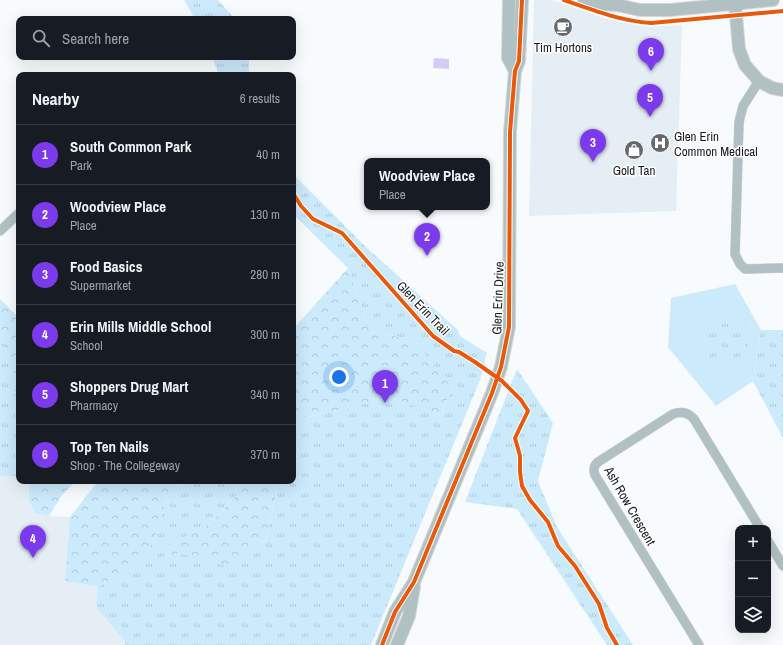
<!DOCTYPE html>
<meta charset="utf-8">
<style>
:root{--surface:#171b24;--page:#242831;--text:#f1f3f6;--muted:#9ea1a6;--line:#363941;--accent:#7c3aed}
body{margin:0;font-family:"Archivo Narrow",sans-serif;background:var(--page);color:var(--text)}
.controls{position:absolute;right:12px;bottom:12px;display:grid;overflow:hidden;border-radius:8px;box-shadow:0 4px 16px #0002}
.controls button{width:36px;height:36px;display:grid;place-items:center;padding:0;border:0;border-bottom:1px solid var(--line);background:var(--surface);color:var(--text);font:20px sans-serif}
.you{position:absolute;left:339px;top:377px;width:14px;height:14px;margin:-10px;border:3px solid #fff;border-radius:50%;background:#1a73e8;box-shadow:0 0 0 6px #1a73e833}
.badge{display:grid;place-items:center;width:26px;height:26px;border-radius:50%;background:var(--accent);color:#fff;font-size:13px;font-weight:700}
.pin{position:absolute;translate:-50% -33px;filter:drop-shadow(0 1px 2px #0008)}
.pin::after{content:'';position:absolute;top:21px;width:14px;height:12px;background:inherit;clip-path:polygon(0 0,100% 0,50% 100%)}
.popup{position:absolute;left:364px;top:158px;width:126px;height:52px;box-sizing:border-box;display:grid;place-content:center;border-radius:8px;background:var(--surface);filter:drop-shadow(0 1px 3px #0005);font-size:13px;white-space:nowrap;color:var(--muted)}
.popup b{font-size:15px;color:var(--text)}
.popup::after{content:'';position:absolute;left:50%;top:100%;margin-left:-8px;border:8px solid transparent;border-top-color:var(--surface)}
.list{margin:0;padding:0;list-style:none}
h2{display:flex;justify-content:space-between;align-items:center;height:52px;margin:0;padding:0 16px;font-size:17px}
h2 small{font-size:13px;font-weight:400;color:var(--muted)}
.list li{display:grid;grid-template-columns:26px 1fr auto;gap:12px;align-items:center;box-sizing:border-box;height:60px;padding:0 16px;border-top:1px solid var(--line)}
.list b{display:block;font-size:15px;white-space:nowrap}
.list p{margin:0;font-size:13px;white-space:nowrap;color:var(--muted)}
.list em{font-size:13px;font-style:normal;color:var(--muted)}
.icon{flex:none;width:22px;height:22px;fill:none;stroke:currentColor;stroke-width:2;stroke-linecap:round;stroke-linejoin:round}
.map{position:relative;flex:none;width:783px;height:645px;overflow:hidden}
.search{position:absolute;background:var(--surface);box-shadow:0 4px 16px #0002;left:16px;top:16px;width:280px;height:44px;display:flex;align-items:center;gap:10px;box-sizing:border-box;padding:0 14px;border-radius:8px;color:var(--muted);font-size:15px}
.panel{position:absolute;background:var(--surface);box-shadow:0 4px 16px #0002;left:16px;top:72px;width:280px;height:412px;border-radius:8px}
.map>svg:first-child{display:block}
.built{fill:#e4eef4}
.green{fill:#cbeafc}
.forest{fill:url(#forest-crowns)}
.park{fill:url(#park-tufts)}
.water{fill:#d4ccf7}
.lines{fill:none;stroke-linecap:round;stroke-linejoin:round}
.minor-casing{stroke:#d5d7d8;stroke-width:10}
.tertiary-casing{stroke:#d5d7d8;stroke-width:14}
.minor{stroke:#b1c0c2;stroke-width:9}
.tertiary{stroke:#b1c0c2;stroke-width:12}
.cycleway-casing{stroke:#fff;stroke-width:6}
.cycleway{stroke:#e8590c;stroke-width:4}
.labels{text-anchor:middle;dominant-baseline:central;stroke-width:3;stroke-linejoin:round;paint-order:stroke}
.poi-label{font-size:13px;fill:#161a1d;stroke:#fff}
.street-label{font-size:13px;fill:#161a1d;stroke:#fff}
</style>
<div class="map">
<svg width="783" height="645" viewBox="0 0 783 645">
<defs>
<pattern id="forest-crowns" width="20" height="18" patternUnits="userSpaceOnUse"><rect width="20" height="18" fill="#cbeafc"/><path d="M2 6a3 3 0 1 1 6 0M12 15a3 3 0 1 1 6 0" fill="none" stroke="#aec8d8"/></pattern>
<pattern id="park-tufts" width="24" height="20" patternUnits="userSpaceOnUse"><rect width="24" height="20" fill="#cbeafc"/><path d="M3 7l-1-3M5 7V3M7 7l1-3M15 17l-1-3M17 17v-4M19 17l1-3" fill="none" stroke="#aec8d8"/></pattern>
</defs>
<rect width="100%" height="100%" fill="#f8fbfd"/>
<g class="built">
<polygon points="534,0 552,0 603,18 628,24 651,27 682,25 676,211 529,216"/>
<polygon points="0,476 19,476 19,481 29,481 29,500 49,516 70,517 65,581 98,587 96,607 125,641 126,645 0,645"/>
</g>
<polygon class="green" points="735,284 761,330 753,381 716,406 668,347 671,298"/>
<g class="forest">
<polygon points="348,268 370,332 413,339 452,387 441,415 388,397 339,410 293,420 293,329"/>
<polygon points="0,299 19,318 19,438 17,437 0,324"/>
<polygon points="29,481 76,481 62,495 49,516 35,513 29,500"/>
<polygon points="98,481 180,481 167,497 155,540 136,567 98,587 65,581 70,517"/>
<polygon points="233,481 276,481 277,491 266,539 234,569 179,553 164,558 171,544 209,524 237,495"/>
</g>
<g class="park">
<polygon points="184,0 218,0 235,19 195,19"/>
<polygon points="212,57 249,57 249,75 219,75"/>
<polygon points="293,174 367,248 458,330 460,336 487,353 480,380 371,645 125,645 125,641 96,607 98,587 136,567 155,540 167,497 180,481 233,481 237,495 209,524 171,544 164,558 179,553 234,568 266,539 277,491 276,481 293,481 293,420 339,410 388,397 441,415 452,388 413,339 370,332 348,268 293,214"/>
<polygon points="746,317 748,362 710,363 708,318"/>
<polygon points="0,324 14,374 17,437 19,438 19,476 0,476"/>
<polygon points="761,330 783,330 783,438 753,381"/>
<polygon points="517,369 553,423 538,481 557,527 633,645 607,645 517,509 465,502"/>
</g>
<polygon class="water" points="434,58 449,59 449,69 433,68"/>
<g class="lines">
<g class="minor-casing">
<g id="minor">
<polyline points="759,81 743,106 739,122 735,254 740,264 745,269 783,268"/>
<polyline points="0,231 19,213"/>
<polyline points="768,541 783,566"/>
<path d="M699 645 595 475C593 470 594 465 598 462L673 414C681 411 688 412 694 419L760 528"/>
</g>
</g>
<g class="tertiary-casing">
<g id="tertiary">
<polyline points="509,0 508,58 515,71"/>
<polyline points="584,0 595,4 617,5 640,10 670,10 773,0"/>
<polyline points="735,4 739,49 745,65 759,81 772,88 783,90"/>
<polyline points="382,645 395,612 414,582 492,393 501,367 509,327 510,132 515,71 519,61 522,0"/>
<polyline points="397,645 409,616 414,587"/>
</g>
</g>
<use href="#minor" class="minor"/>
<use href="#tertiary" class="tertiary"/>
<g class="cycleway-casing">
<g id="cycleway">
<path d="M564 0C592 10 621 21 651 23L783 11"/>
<polyline points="293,193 301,206 313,219 342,233 433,336 454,351 459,352 475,362 502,381 521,400 528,411 515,438 520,456 520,472 522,486 530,500 548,522 558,546 575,566 599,604 607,628 617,645"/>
<polyline points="382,645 395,612 414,582 492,393 501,367 509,327 510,132 515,71 519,61 522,0"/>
</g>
</g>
<use href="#cycleway" class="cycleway"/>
</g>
<defs>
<g id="cafe-disc" transform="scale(1)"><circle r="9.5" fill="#65696b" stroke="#fff"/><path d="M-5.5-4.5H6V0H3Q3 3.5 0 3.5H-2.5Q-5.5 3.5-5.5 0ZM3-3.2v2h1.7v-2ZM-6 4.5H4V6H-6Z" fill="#fff"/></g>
<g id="hospital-disc" transform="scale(1)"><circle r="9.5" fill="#65696b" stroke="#fff"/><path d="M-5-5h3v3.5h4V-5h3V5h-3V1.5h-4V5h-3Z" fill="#fff"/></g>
<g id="shop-disc" transform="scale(1)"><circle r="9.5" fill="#65696b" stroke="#fff"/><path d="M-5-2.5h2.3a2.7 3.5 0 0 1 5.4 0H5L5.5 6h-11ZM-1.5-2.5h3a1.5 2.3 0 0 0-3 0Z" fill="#fff"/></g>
</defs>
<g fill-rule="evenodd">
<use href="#cafe-disc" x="563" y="27"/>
<use href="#hospital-disc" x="660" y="143"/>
<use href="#shop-disc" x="634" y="150"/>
</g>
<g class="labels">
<g class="poi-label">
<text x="563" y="47">Tim Hortons</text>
<text x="674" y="136" text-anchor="start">Glen Erin<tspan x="674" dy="15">Common Medical</tspan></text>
<text x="634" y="170">Gold Tan</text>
</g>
<g class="street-label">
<text transform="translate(498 298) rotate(-88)">Glen Erin Drive</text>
<text transform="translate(423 308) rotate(46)">Glen Erin Trail</text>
<text transform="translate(630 506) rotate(60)">Ash Row Crescent</text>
</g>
</g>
</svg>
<div class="controls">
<button>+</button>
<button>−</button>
<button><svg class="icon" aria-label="layers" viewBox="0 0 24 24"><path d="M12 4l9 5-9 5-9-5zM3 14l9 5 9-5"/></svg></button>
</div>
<div class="you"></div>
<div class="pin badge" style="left:385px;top:403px">1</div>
<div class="pin badge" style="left:427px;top:256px">2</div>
<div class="popup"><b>Woodview Place</b>Place</div>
<div class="pin badge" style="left:593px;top:162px">3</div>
<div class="pin badge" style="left:33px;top:558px">4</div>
<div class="pin badge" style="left:650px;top:117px">5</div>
<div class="pin badge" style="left:651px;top:71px">6</div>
<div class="search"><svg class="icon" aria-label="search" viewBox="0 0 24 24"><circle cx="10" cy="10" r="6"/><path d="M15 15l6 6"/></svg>Search here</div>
<section class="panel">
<h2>Nearby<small>6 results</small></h2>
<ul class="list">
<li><span class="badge">1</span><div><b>South Common Park</b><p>Park</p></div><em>40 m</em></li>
<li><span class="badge">2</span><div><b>Woodview Place</b><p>Place</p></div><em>130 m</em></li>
<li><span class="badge">3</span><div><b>Food Basics</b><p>Supermarket</p></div><em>280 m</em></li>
<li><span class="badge">4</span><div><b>Erin Mills Middle School</b><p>School</p></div><em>300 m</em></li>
<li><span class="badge">5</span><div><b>Shoppers Drug Mart</b><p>Pharmacy</p></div><em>340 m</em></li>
<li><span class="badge">6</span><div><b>Top Ten Nails</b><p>Shop · The Collegeway</p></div><em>370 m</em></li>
</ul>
</section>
</div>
